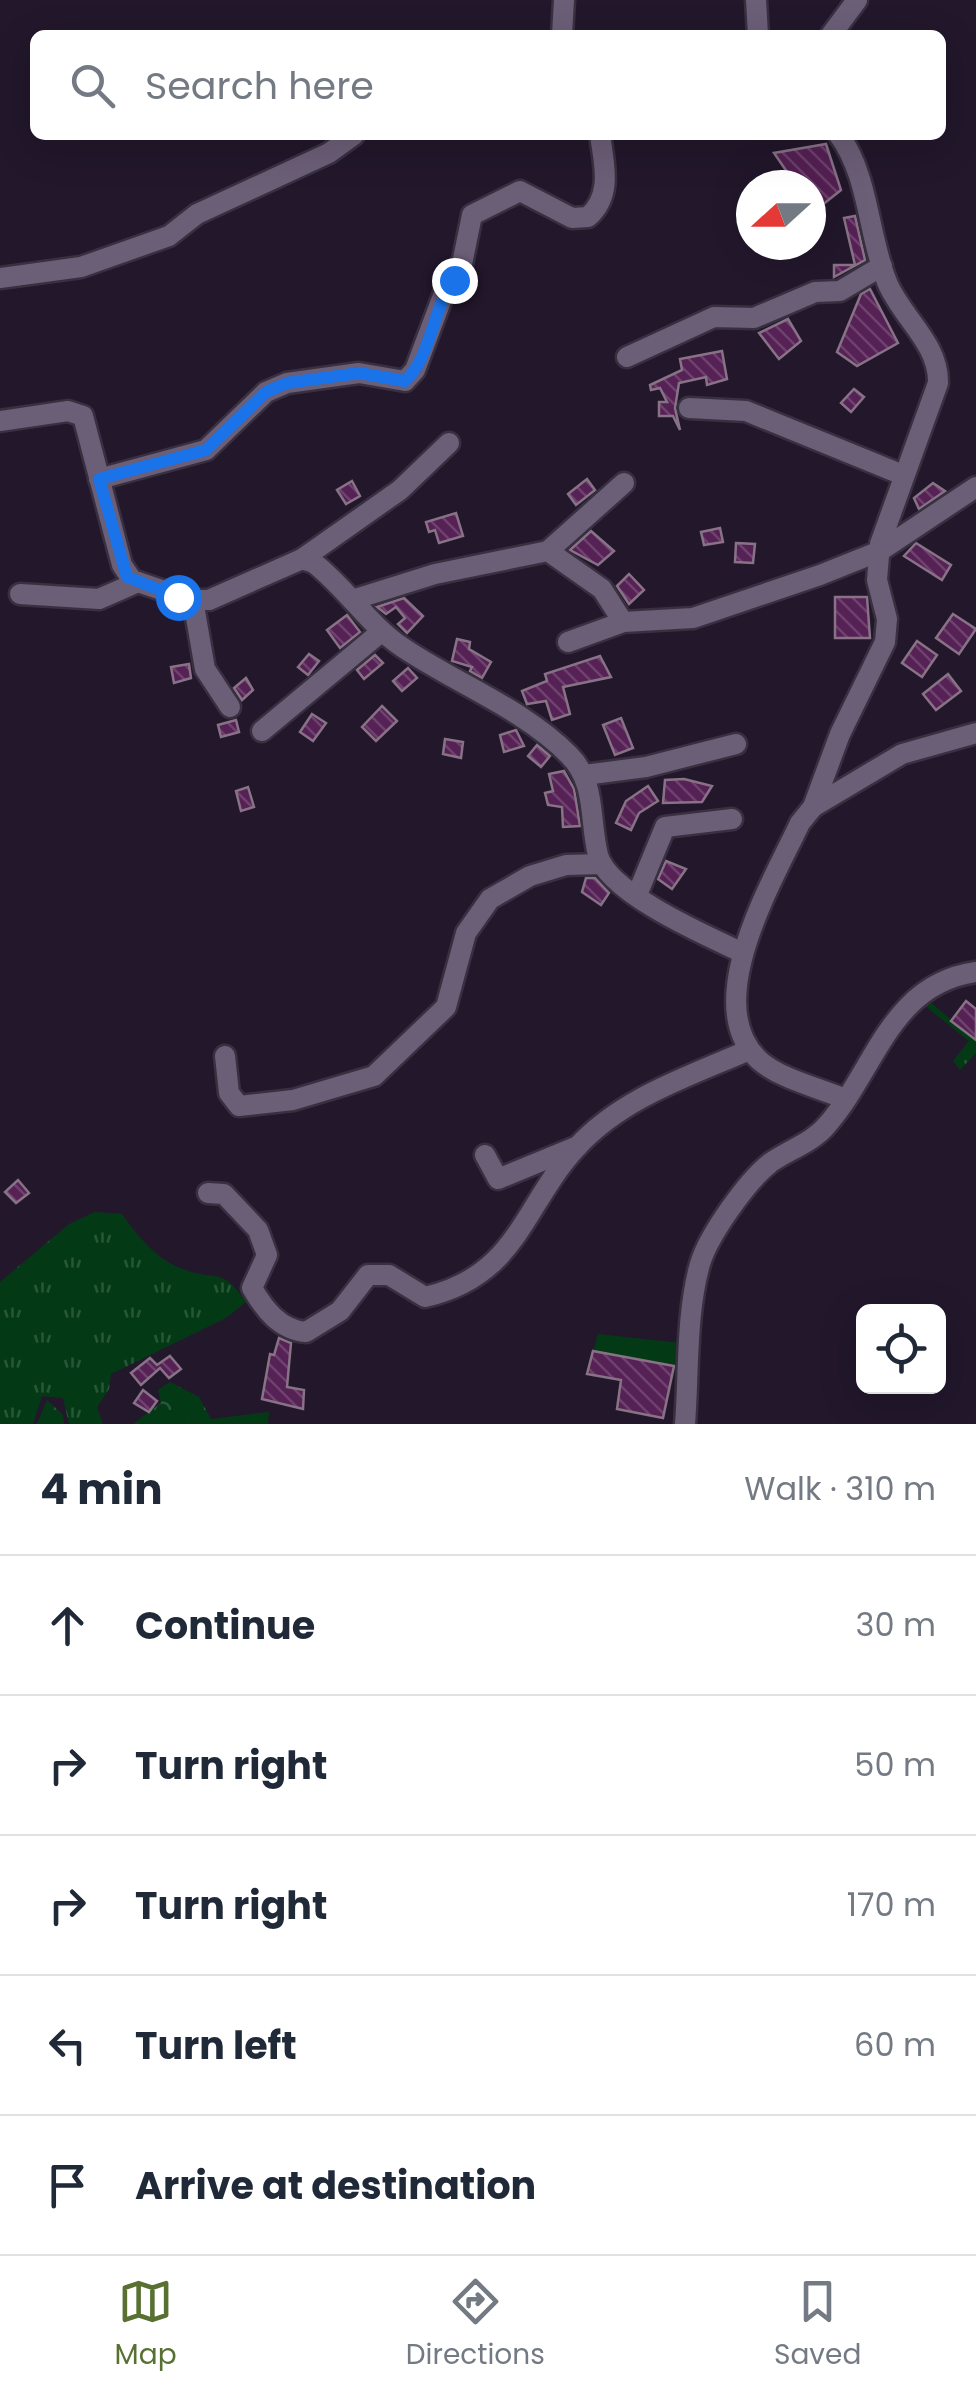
<!DOCTYPE html>
<meta charset="utf-8">
<style>
:root{--surface:#fff;--page:#f6f6f7;--text:#1f2937;--muted:#747a83;--line:#e0e1e3;--accent:#587133}
body{margin:0;font-family:Poppins,sans-serif;background:var(--page);color:var(--text)}
.controls{position:absolute;right:30px;bottom:30px;display:grid;overflow:hidden;border-radius:15px;box-shadow:0 10px 40px #0002}
.controls button{width:90px;height:90px;display:grid;place-items:center;padding:0;border:0;border-bottom:2px solid var(--line);background:var(--surface);color:var(--text);font:50px sans-serif}
.compass{position:absolute;left:736px;top:170px;width:90px;height:90px;border-radius:50%;background:var(--surface);box-shadow:0 10px 40px #0002;rotate:249deg}
.stop{position:absolute;width:30px;height:30px;margin:-22px;border:8px solid #1a73e8;border-radius:50%;background:#fff}
.stop.end{background:#1a73e8;border-color:#fff;box-shadow:0 2px 10px #0008}
.list{margin:0;padding:0;list-style:none}
h2{display:flex;justify-content:space-between;align-items:center;height:130px;margin:0;padding:0 40px;font-size:42px}
h2 small{font-size:32px;font-weight:400;color:var(--muted)}
.list li{display:grid;grid-template-columns:65px 1fr auto;gap:30px;align-items:center;box-sizing:border-box;height:140px;padding:0 40px;border-top:2px solid var(--line)}
.list b{display:block;font-size:38px;white-space:nowrap}
.list em{font-size:32px;font-style:normal;color:var(--muted)}
.icon{flex:none;width:55px;height:55px;fill:none;stroke:currentColor;stroke-width:2;stroke-linecap:round;stroke-linejoin:round}
.map{position:relative;flex:none;width:976px;height:1424px;overflow:hidden}
.search{position:absolute;background:var(--surface);box-shadow:0 10px 40px #0002;left:30px;right:30px;top:30px;height:110px;display:flex;align-items:center;gap:25px;box-sizing:border-box;padding:0 35px;border-radius:15px;color:var(--muted);font-size:38px}
.sheet{height:830px;background:var(--surface)}
nav{display:flex;justify-content:space-around;align-items:center;box-sizing:border-box;height:140px;border-top:2px solid var(--line);background:var(--surface);font-size:28px;color:var(--muted)}
nav a{display:grid;justify-items:center;gap:5px}
nav .on{color:var(--accent)}
.map>svg:first-child{display:block}
.grass{fill:url(#grass-tufts)}
.forest{fill:url(#forest-crowns)}
.green{fill:#033a15}
.building{fill:url(#building-back-hatch);stroke:#887286;stroke-width:2.5}
.lines{fill:none;stroke-linecap:round;stroke-linejoin:round}
.minor-casing{stroke:#383040;stroke-width:25}
.minor{stroke:#6b5e77;stroke-width:20}
.route{stroke:#1a73e8;stroke-width:12}
</style>
<div class="map">
<svg width="976" height="1424" viewBox="0 0 976 1424">
<defs>
<pattern id="grass-tufts" width="24" height="20" patternUnits="userSpaceOnUse" patternTransform="scale(2.5)"><rect width="24" height="20" fill="#033a15"/><path d="M3 7l-1-3M5 7V3M7 7l1-3M15 17l-1-3M17 17v-4M19 17l1-3" fill="none" stroke="#285638"/></pattern>
<pattern id="forest-crowns" width="20" height="18" patternUnits="userSpaceOnUse" patternTransform="scale(2.5)"><rect width="20" height="18" fill="#033a15"/><path d="M2 6a3 3 0 1 1 6 0M12 15a3 3 0 1 1 6 0" fill="none" stroke="#285638"/></pattern>
<pattern id="building-back-hatch" width="6" height="6" patternUnits="userSpaceOnUse" patternTransform="scale(2.5)"><rect width="6" height="6" fill="#562155"/><path d="M-1 5l2 2M0 0l6 6M5-1l2 2" fill="none" stroke="#6e416e"/></pattern>
</defs>
<rect width="100%" height="100%" fill="#22172b"/>
<g class="grass">
<polygon points="929,1001 976,1041 976,1053 960,1070 953,1061 969,1041 925,1006"/>
<path d="M95 1212 122 1214C137 1235 155 1258 180 1268 213 1282 222 1265 246 1302L226 1318 111 1374 109 1389 97 1407 103 1424H69L63 1398 42 1396 33 1424H0V1282L69 1224Z"/>
</g>
<g class="forest">
<polygon points="170,1382 199,1397 211,1419 269,1412 268,1424 133,1424 161,1403 158,1390"/>
<polygon points="47,1400 63,1415 64,1424 37,1424"/>
</g>
<polygon class="green" points="598,1334 681,1343 674,1366 593,1351"/>
<g class="building">
<polygon points="826,144 841,190 811,214 811,185 796,185 774,153"/>
<polygon points="855,216 865,260 834,277 834,265 855,265 844,218"/>
<polygon points="870,289 898,343 857,366 837,352 861,294"/>
<polygon points="788,319 801,341 779,359 759,333"/>
<polygon points="722,351 727,379 707,385 706,377 679,383 675,408 680,430 673,416 659,416 659,402 667,402 660,388 651,390 650,385 682,370 680,359"/>
<polygon points="854,389 864,397 851,412 841,403"/>
<polygon points="587,479 595,490 576,505 568,494"/>
<polygon points="352,481 360,496 346,504 337,490"/>
<polygon points="933,483 945,491 919,509 914,498"/>
<polygon points="456,513 463,536 439,543 435,530 429,532 426,522"/>
<polygon points="720,528 723,542 704,545 701,532"/>
<polygon points="591,531 614,551 598,565 570,550"/>
<polygon points="736,543 755,544 753,563 735,562"/>
<polygon points="916,543 951,565 942,580 904,556"/>
<polygon points="629,574 644,590 629,604 617,586"/>
<polygon points="835,597 867,597 870,638 835,638"/>
<polygon points="404,598 423,616 407,633 398,624 405,618 396,607 386,614 377,607"/>
<polygon points="953,614 976,629 959,654 936,638"/>
<polygon points="347,615 360,632 340,648 327,630"/>
<polygon points="457,639 470,642 469,649 491,662 482,678 470,671 472,667 452,661"/>
<polygon points="917,641 937,655 922,677 902,663"/>
<polygon points="309,654 319,661 308,675 298,667"/>
<polygon points="375,655 383,663 364,679 357,670"/>
<polygon points="600,656 611,677 563,687 570,714 552,720 546,701 527,704 522,691 547,681 545,674"/>
<polygon points="189,664 191,678 174,683 171,667"/>
<polygon points="408,668 417,678 402,691 393,681"/>
<polygon points="948,674 961,691 936,710 923,694"/>
<polygon points="246,678 253,690 242,700 234,688"/>
<polygon points="382,706 397,721 376,741 362,727"/>
<polygon points="312,714 326,723 313,741 300,732"/>
<polygon points="621,718 633,748 615,755 603,725"/>
<polygon points="236,720 239,732 221,737 218,725"/>
<polygon points="516,730 524,746 504,752 500,735"/>
<polygon points="445,739 463,742 461,758 443,754"/>
<polygon points="537,745 550,756 541,767 528,756"/>
<polygon points="564,771 574,789 580,826 563,827 562,807 548,805 545,793 553,791 549,774"/>
<polygon points="684,779 712,786 702,802 663,803 665,780"/>
<polygon points="648,786 658,801 639,813 631,830 616,823 626,801"/>
<polygon points="248,787 254,807 241,811 236,791"/>
<polygon points="666,861 686,869 672,889 658,879"/>
<polygon points="586,878 595,878 609,893 601,905 582,892"/>
<polygon points="966,1001 976,1009 976,1040 951,1021"/>
<polygon points="18,1180 29,1193 16,1203 5,1192"/>
<polygon points="279,1338 291,1343 287,1387 304,1390 303,1409 262,1399 270,1354 274,1355"/>
<polygon points="593,1351 674,1366 663,1418 617,1409 621,1380 587,1374"/>
<polygon points="170,1356 181,1369 169,1378 160,1368 141,1385 131,1373 150,1358 157,1365"/>
<polygon points="143,1390 157,1401 149,1412 134,1403"/>
</g>
<g class="lines">
<g class="minor-casing">
<g id="minor">
<polyline points="756,0 758,35"/>
<polyline points="562,35 564,0"/>
<polyline points="831,35 857,0"/>
<path d="M839 135C869 176 868 235 887 282 901 317 939 343 938 383L880 544 877 580 887 619 885 642 840 734 813 807 800 823C773 881 698 1005 760 1061 781 1079 819 1088 845 1099"/>
<polyline points="0,278 81,267 169,236 197,214 329,153 354,135"/>
<polyline points="627,357 714,317 754,318 815,292 840,291 882,266"/>
<polyline points="689,408 746,411 903,475"/>
<path d="M0 421 68 411 83 416 122 565 132 580 191 600H209L302 559 314 563C346 588 368 624 402 647 455 683 524 709 569 755 597 783 589 820 598 855 608 893 707 936 741 952"/>
<path d="M99 479 206 450 266 392 287 383 359 373 405 381 415 370 444 293 461 269 472 215 520 191 572 218 588 217C613 195 604 164 600 135"/>
<polyline points="548,551 624,483"/>
<polyline points="302,559 400,490 449,443"/>
<polyline points="20,594 99,599 138,582"/>
<polyline points="193,600 205,669 230,707"/>
<polyline points="352,600 435,574 548,551 602,589 623,622"/>
<polyline points="568,642 623,622 693,618 820,575 880,551 976,487"/>
<polyline points="262,731 381,632"/>
<polyline points="584,775 646,767 736,744"/>
<polyline points="813,807 902,754 976,733"/>
<polyline points="637,895 665,827 732,819"/>
<polyline points="225,1056 229,1093 239,1106 293,1100 374,1076 446,1007 466,933 490,899 530,876 566,865 602,864"/>
<polyline points="485,1155 498,1179 578,1146"/>
<path d="M208 1193 224 1194 258 1230 267 1255 252 1288C264 1309 280 1330 306 1332L340 1311 368 1275H389L425 1297C518 1276 523 1205 577 1147 623 1097 690 1076 749 1050"/>
<path d="M685 1424C689 1373 686 1313 700 1264 708 1236 747 1181 770 1163 788 1150 812 1143 827 1125 876 1069 890 984 976 972"/>
</g>
</g>
<use href="#minor" class="minor"/>
</g>
<g class="lines">
<path class="route" d="M178 597 127 577 99 479 206 450 266 392 287 383 359 373 405 381C432 356 432 309 454 280"/>
</g>
</svg>
<div class="controls">
<button><svg class="icon" aria-label="locate" viewBox="0 0 24 24"><circle cx="12" cy="12" r="6"/><path d="M12 2v4M12 18v4M2 12h4M18 12h4"/></svg></button>
</div>
<svg class="compass" viewBox="-18 -18 36 36"><path d="M0-13l5 13h-10z" fill="#e53935"/><path d="M0 13l5-13h-10z" fill="#747a83"/></svg>
<div class="stop" style="left:178px;top:597px"></div>
<div class="stop end" style="left:454px;top:280px"></div>
<div class="search"><svg class="icon" aria-label="search" viewBox="0 0 24 24"><circle cx="10" cy="10" r="6"/><path d="M15 15l6 6"/></svg>Search here</div>
</div>
<section class="sheet">
<h2>4 min<small>Walk · 310 m</small></h2>
<ul class="list">
<li><svg class="icon" aria-label="ahead" viewBox="0 0 24 24"><path d="M12 20V5M6 11l6-6 6 6"/></svg><div><b>Continue</b></div><em>30 m</em></li>
<li><svg class="icon" aria-label="right" viewBox="0 0 24 24"><path d="M7 20v-9h11M14 6l5 5-5 5"/></svg><div><b>Turn right</b></div><em>50 m</em></li>
<li><svg class="icon" aria-label="right" viewBox="0 0 24 24"><path d="M7 20v-9h11M14 6l5 5-5 5"/></svg><div><b>Turn right</b></div><em>170 m</em></li>
<li><svg class="icon" aria-label="left" viewBox="0 0 24 24"><path d="M17 20v-9H6M10 6l-5 5 5 5"/></svg><div><b>Turn left</b></div><em>60 m</em></li>
<li><svg class="icon" aria-label="arrive" viewBox="0 0 24 24"><path d="M6 21V4h12l-3 4 3 4H6"/></svg><div><b>Arrive at destination</b></div></li>
</ul>
</section>
<nav>
<a class="on"><svg class="icon" aria-label="map" viewBox="0 0 24 24"><path d="M3 6l6-2 6 2 6-2v14l-6 2-6-2-6 2zM9 4v14M15 6v14"/></svg>Map</a>
<a><svg class="icon" aria-label="directions" viewBox="0 0 24 24"><path d="M12 3l9 9-9 9-9-9zM9 14v-3h6M13 9l2 2-2 2"/></svg>Directions</a>
<a><svg class="icon" aria-label="saved" viewBox="0 0 24 24"><path d="M7 4h10v16l-5-4-5 4z"/></svg>Saved</a>
</nav>
